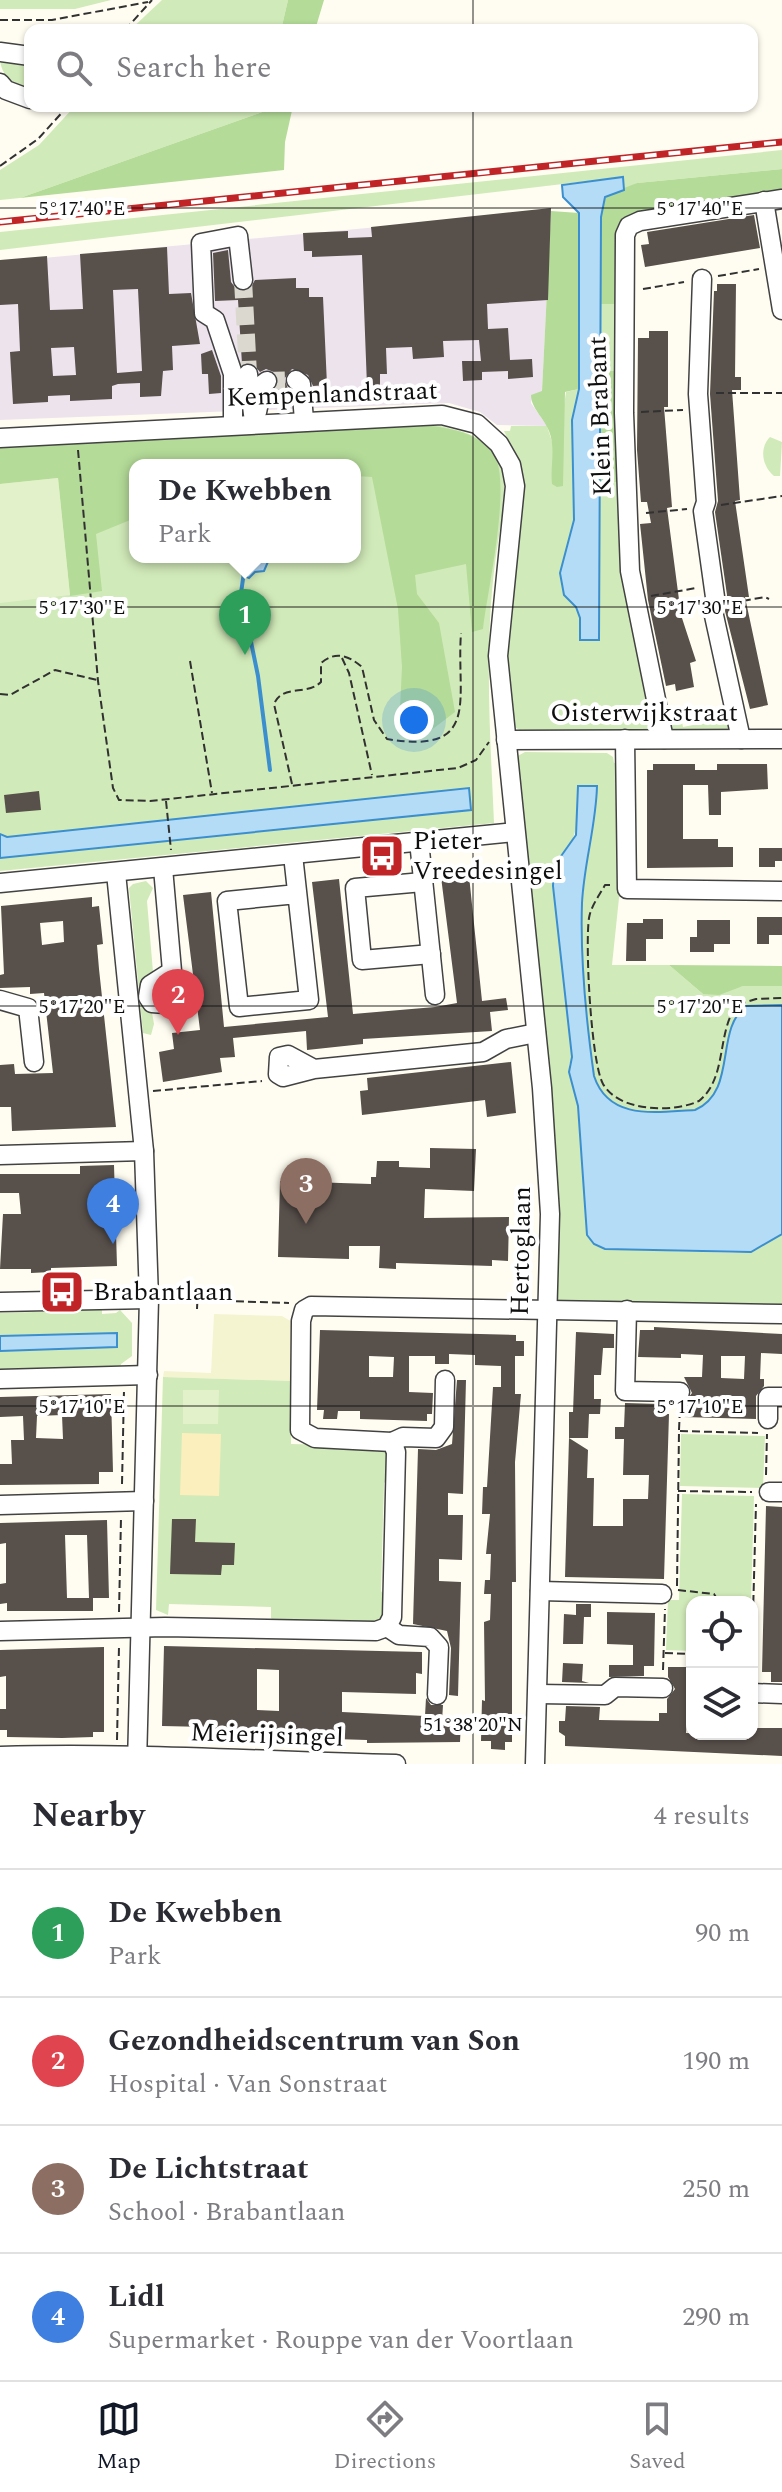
<!DOCTYPE html>
<meta charset="utf-8">
<style>
:root{--surface:#fff;--page:#f7f7f7;--text:#2b2b33;--muted:#7c7c81;--line:#e1e1e2;--accent:#111827}
body{margin:0;font-family:Spectral,serif;background:var(--page);color:var(--text)}
.controls{position:absolute;right:24px;bottom:24px;display:grid;overflow:hidden;border-radius:16px;box-shadow:0 2px 6px #0004}
.controls button{width:72px;height:72px;display:grid;place-items:center;padding:0;border:0;border-bottom:2px solid var(--line);background:var(--surface);color:var(--text);font:40px sans-serif}
.you{position:absolute;left:414px;top:720px;width:28px;height:28px;margin:-20px;border:6px solid #fff;border-radius:50%;background:#1a73e8;box-shadow:0 0 0 12px #1a73e833}
.badge{display:grid;place-items:center;width:52px;height:52px;border-radius:50%;background:var(--accent);color:#fff;font-size:26px;font-weight:700}
.pin{position:absolute;translate:-50% -66px;filter:drop-shadow(0 2px 4px #0008)}
.pin::after{content:'';position:absolute;top:42px;width:28px;height:24px;background:inherit;clip-path:polygon(0 0,100% 0,50% 100%)}
.popup{position:absolute;left:129px;top:459px;width:232px;height:104px;box-sizing:border-box;display:grid;place-content:center;border-radius:16px;background:var(--surface);filter:drop-shadow(0 2px 6px #0005);font-size:26px;white-space:nowrap;color:var(--muted)}
.popup b{font-size:30px;color:var(--text)}
.popup::after{content:'';position:absolute;left:50%;top:100%;margin-left:-16px;border:16px solid transparent;border-top-color:var(--surface)}
.list{margin:0;padding:0;list-style:none}
h2{display:flex;justify-content:space-between;align-items:center;height:104px;margin:0;padding:0 32px;font-size:34px}
h2 small{font-size:26px;font-weight:400;color:var(--muted)}
.list li{display:grid;grid-template-columns:52px 1fr auto;gap:24px;align-items:center;box-sizing:border-box;height:128px;padding:0 32px;border-top:2px solid var(--line)}
.list b{display:block;font-size:30px;white-space:nowrap}
.list p{margin:0;font-size:26px;white-space:nowrap;color:var(--muted)}
.list em{font-size:26px;font-style:normal;color:var(--muted)}
.icon{flex:none;width:44px;height:44px;fill:none;stroke:currentColor;stroke-width:2;stroke-linecap:round;stroke-linejoin:round}
.map{position:relative;flex:none;width:782px;height:1764px;overflow:hidden}
.search{position:absolute;background:var(--surface);box-shadow:0 2px 6px #0004;left:24px;right:24px;top:24px;height:88px;display:flex;align-items:center;gap:20px;box-sizing:border-box;padding:0 28px;border-radius:16px;color:var(--muted);font-size:30px}
.sheet{height:616px;background:var(--surface)}
nav{display:flex;justify-content:space-around;align-items:center;box-sizing:border-box;height:112px;border-top:2px solid var(--line);background:var(--surface);font-size:22px;color:var(--muted)}
nav a{display:grid;justify-items:center;gap:4px}
nav .on{color:var(--accent)}
.map>svg:first-child{display:block}
.industrial{fill:#ede3ed}
.farmland{fill:#f5f4d0}
.green{fill:#d1eab9;fill-rule:evenodd}
.forest{fill:#b4db98}
.sand{fill:#fbefbd}
.pitch{fill:#e3f1cb}
.water{fill:#b5dcf7;stroke:#3b8fcf;stroke-width:2}
.lines{fill:none;stroke-linecap:round;stroke-linejoin:round}
.stream{stroke:#3b8fcf;stroke-width:4}
.building{fill:#58504b;fill-rule:evenodd}
.minor-tunnel{stroke:#dbd9cf;stroke-width:18;stroke-dasharray:18 9;stroke-linecap:butt}
.minor-casing{stroke:#424242;stroke-width:21}
.path{stroke:#313131;stroke-width:2;stroke-dasharray:8 4;stroke-linecap:butt}
.minor{stroke:#fff;stroke-width:18}
.rail-casing{stroke:#c12427;stroke-width:7}
.rail{stroke:#fff;stroke-width:4;stroke-dasharray:12;stroke-linecap:butt}
.ticks{fill:none;stroke:#0f0f0f;stroke-width:2;stroke-opacity:0.45}
.labels{text-anchor:middle;dominant-baseline:central;stroke-width:8;stroke-linejoin:round;paint-order:stroke}
.street-label{font-size:26px;fill:#0f0f0f;stroke:#fff}
.poi-label{font-size:26px;fill:#0f0f0f;stroke:#fff;text-anchor:start}
.ticks-label{font-size:20px;text-anchor:middle;fill:#0f0f0f;stroke:#fff;stroke-width:8;stroke-linejoin:round;paint-order:stroke}
</style>
<div class="map">
<svg width="782" height="1764" viewBox="0 0 782 1764">
<rect width="100%" height="100%" fill="#fffdf1"/>
<polygon class="industrial" points="551,211 542,392 532,395 531,403 547,426 497,425 480,412 449,403 0,420 0,262"/>
<polygon class="farmland" points="214,1314 282,1316 294,1323 292,1381 163,1377 164,1371 211,1373"/>
<g class="green">
<polygon points="0,0 111,0 75,9 0,9"/>
<polygon points="162,0 288,0 281,30 130,30"/>
<path d="M0 57 30 66V88C13 84 0 76 0 57Z"/>
<polygon points="75,106 266,106 265,111 20,198 0,200 0,170 39,145"/>
<polygon points="782,150 782,169 637,183 624,190 622,177 0,250 0,232"/>
<rect x="601" y="304" width="17" height="67"/>
<polygon points="579,389 572,420 574,520 560,573 564,595 576,607 580,618 579,634 599,640 600,483 621,482 653,730 650,732 523,732 513,726 506,659 523,487 517,458 504,431 510,431 511,426 547,426 554,448 552,484 566,392"/>
<path d="M436 425C462 431 489 436 501 463 509 480 501 523 498 542 483 635 490 729 494 823L0 871V442ZM135 465H355V557H135Z"/>
<path d="M770 437 782 442 780 476H774C762 466 759 448 770 437Z"/>
<polygon points="681,717 683,727 728,718 735,732 670,731 668,723"/>
<path d="M525 752 607 753 613 757 614 763H618L619 898 612 965H669L703 994 743 986H782V1005L746 1006C722 1037 732 1094 695 1110 657 1112 609 1121 594 1076 586 1019 580 961 582 903 584 863 596 826 597 786L578 822 571 845 558 859 553 885 572 1057 569 1065 578 1105 587 1235 605 1249 733 1253 751 1252 782 1234V1307L560 1301 554 1297 514 758Z"/>
<polygon points="146,881 153,888 147,901 153,972 146,978 154,1024 151,1035 143,1033 129,888 133,884"/>
<polygon points="102,1310 102,1314 116,1313 120,1310 132,1323 132,1356 121,1364 121,1370 0,1374 0,1351 117,1347 116,1333 0,1336 0,1313"/>
<polygon points="163,1377 292,1381 291,1444 374,1446 387,1452 389,1478 384,1483 381,1591 386,1598 385,1616 378,1623 276,1623 271,1618 271,1607 169,1604 168,1615 156,1610"/>
<polygon points="681,1434 765,1436 763,1488 680,1486"/>
<polygon points="682,1494 754,1496 751,1602 692,1602 692,1651 666,1650 668,1600 679,1600"/>
</g>
<g class="forest">
<polygon points="288,0 324,0 315,30 281,30"/>
<polygon points="266,106 293,106 285,142 284,170 20,198 265,111"/>
<polygon points="782,169 782,194 636,216 618,304 601,304 601,217 606,195 637,183"/>
<path d="M551 211 579 213V389L565 392 563 486 557 487 552 484C550 465 556 449 549 431 544 418 531 408 531 395L542 391Z"/>
<polygon points="601,371 618,371 621,482 600,483"/>
<path d="M432 426C454 429 479 434 493 453 513 480 487 592 483 629L472 632 466 564 415 575 417 594 439 623 455 712 430 731 399 730 402 667 398 609 372 477 355 476V465H135V518L96 534 102 591 70 596 58 478 0 484V445Z"/>
<polygon points="669,965 782,966 782,986 743,986 719,995 703,994"/>
</g>
<polygon class="sand" points="182,1433 221,1434 219,1496 180,1495"/>
<g class="pitch">
<polygon points="58,478 70,595 0,603 0,484"/>
<polygon points="183,1390 219,1390 218,1424 183,1424"/>
</g>
<g class="water">
<polygon points="623,177 624,190 605,197 601,217 599,640 580,640 580,618 576,607 564,595 560,573 574,520 572,420 579,389 579,213 563,197 562,185"/>
<polygon points="240,557 270,557 264,571 255,572 249,578 242,575"/>
<path d="M578 786H597C596 826 584 863 582 903 580 960 586 1019 594 1076 609 1121 656 1112 695 1110 738 1091 714 1030 746 1006L782 1005V1234L751 1252 605 1249 594 1244 587 1235 578 1106 569 1072 572 1057 553 886 554 866 576 835Z"/>
<polygon points="469,788 471,810 0,858 0,834 7,837"/>
<polygon points="117,1333 117,1347 0,1351 0,1336"/>
</g>
<g class="lines">
<polyline class="stream" points="244,572 241,593 258,676 270,770"/>
</g>
<g class="building">
<polygon points="551,208 548,300 487,304 488,329 508,328 510,360 532,359 533,377 508,379 508,371 482,372 482,380 463,381 462,361 481,361 479,340 443,341 444,357 413,359 412,347 386,348 387,374 380,374 380,385 367,386 362,255 312,257 312,251 304,251 303,233 348,231 348,238 372,237 371,227"/>
<polygon points="754,215 760,248 645,267 641,245 649,244 647,232"/>
<path d="M167 247 169 294 191 293 200 344 172 346 173 370 163 371 161 396 140 397V383L118 384 112 386V399L70 401V395L48 396V402L13 404 10 352 20 351 18 304 0 305V260L47 256 50 310 83 309 80 254ZM138 289 142 371 117 373 113 290ZM74 347 76 375 53 376 51 348Z"/>
<polygon points="228,250 231,282 238,291 249,290 255,280 296,278 296,288 309,288 309,297 323,297 327,385 313,386 308,375 292,369 284,379 290,393 273,394 279,380 276,373 266,369 260,372 252,363 242,364 238,300 215,301 213,253"/>
<polygon points="717,284 736,284 735,377 741,377 741,390 732,390 740,500 735,501 749,597 745,597 768,705 750,709 725,611 727,595 715,512 718,501 710,394 714,291 717,291"/>
<polygon points="649,331 668,331 668,407 664,407 672,507 667,508 681,615 696,661 690,663 694,687 676,691 675,684 666,686 648,600 641,533 640,524 651,523 647,502 641,502 637,450 638,338 649,338"/>
<polygon points="212,350 221,376 221,393 209,394 208,374 202,374 201,354"/>
<polygon points="653,764 695,764 695,770 717,770 717,764 767,764 768,789 721,792 721,815 709,815 708,785 683,785 683,839 718,839 718,847 733,847 733,867 647,868 647,770 653,770"/>
<polygon points="39,791 41,810 6,813 4,795"/>
<polygon points="759,848 782,848 782,861 775,861 775,867 759,867"/>
<polygon points="468,866 482,1001 506,998 508,1010 490,1012 492,1031 363,1039 363,1044 307,1050 306,1031 233,1038 235,1057 220,1058 222,1072 163,1082 159,1052 174,1049 172,1033 200,1030 183,895 211,892 224,1027 328,1017 312,882 339,879 353,1014 435,1007 457,1003 440,869"/>
<path d="M92 897V907L99 906 103 944 97 945 99 969 116 1127 12 1131 11 1107H0V1065L14 1064 15 1074 53 1073 44 993 30 994V987L0 988V975L4 974 1 906ZM63 921 64 942 42 945 40 923Z"/>
<polygon points="757,917 782,917 782,935 769,935 769,944 757,944"/>
<polygon points="643,919 663,919 663,939 646,939 646,961 626,961 627,923 643,923"/>
<polygon points="697,920 730,920 730,944 714,944 714,952 690,952 690,937 697,937"/>
<polygon points="511,1062 516,1113 487,1117 485,1100 362,1115 360,1091 368,1090 367,1078"/>
<polygon points="430,1148 476,1149 474,1191 425,1189 424,1218 509,1217 508,1261 492,1260 492,1266 396,1263 396,1269 379,1268 380,1246 349,1246 349,1259 278,1257 280,1181 371,1184 371,1177 376,1177 377,1161 399,1161 399,1167 430,1168"/>
<polygon points="114,1165 117,1266 51,1268 51,1272 31,1273 31,1269 0,1269 3,1214 21,1214 19,1193 0,1193 0,1174 80,1174 80,1166"/>
<path d="M654 1327 782 1334V1354L761 1353 760 1379H764V1386L756 1396V1419L683 1417 684 1403 692 1393 684 1377H702L703 1355 681 1354V1358L638 1357 640 1330H654ZM721 1356H745L744 1379 721 1378Z"/>
<path d="M320 1330 516 1335V1341H524V1356H515V1394H521L515 1462 516 1582H512V1742H505V1750L491 1749V1741H481L482 1700 485 1701 484 1622 490 1620 491 1594H484L485 1580H490L491 1554H486L490 1514H482L483 1487H487L493 1387H501V1366L475 1365V1355L449 1354V1364H435V1356H409V1392L433 1393 432 1414H427V1421L360 1419V1411H338L337 1419H323L324 1410H317ZM369 1356 394 1357 393 1377H369Z"/>
<polygon points="576,1332 614,1334 614,1348 603,1348 601,1375 594,1375 594,1399 601,1399 600,1414 589,1414 588,1438 569,1438 569,1412 573,1412"/>
<polygon points="457,1380 466,1380 463,1494 448,1493 448,1515 463,1515 462,1560 439,1559 439,1581 461,1582 458,1696 449,1695 451,1648 447,1631 413,1624 418,1449 436,1450 452,1444"/>
<path d="M111 1394 113 1472H99V1484L0 1485V1464H12L11 1440H24L23 1416 0 1417V1397ZM62 1415 63 1439 36 1438 37 1416Z"/>
<polygon points="625,1403 660,1404 660,1414 669,1414 664,1579 565,1577 569,1438 588,1450 587,1478 594,1478 593,1526 623,1526 623,1499 648,1499 649,1475 623,1475 624,1439 615,1439 615,1427 624,1427"/>
<polygon points="766,1506 782,1507 782,1682 771,1682 771,1672 762,1672"/>
<polygon points="172,1519 196,1519 195,1542 235,1543 234,1565 222,1565 221,1575 170,1574"/>
<path d="M107 1520 109 1598H93V1611H7V1603L0 1604V1584L6 1583V1543L0 1544V1523ZM65 1535H87L89 1598H67Z"/>
<polygon points="576,1604 591,1604 591,1617 584,1617 583,1644 563,1644 564,1614 576,1615"/>
<polygon points="607,1612 655,1613 654,1666 644,1666 644,1676 609,1677 609,1665 633,1665 633,1645 607,1644"/>
<path d="M164 1646 422 1652V1674L416 1673V1694L342 1692V1712L425 1716 426 1698 431 1705H443L442 1721H461L460 1742 367 1743V1740L207 1735V1727L162 1726ZM257 1669 279 1670V1711L257 1710Z"/>
<polygon points="104,1647 104,1732 93,1732 93,1737 62,1738 7,1737 7,1730 0,1730 0,1709 6,1709 6,1676 0,1677 0,1650"/>
<polygon points="563,1663 583,1664 582,1681 589,1683 562,1682"/>
<polygon points="668,1667 692,1667 692,1707 687,1707 686,1733 750,1735 752,1728 782,1728 782,1756 565,1746 565,1736 559,1732 559,1721 565,1721 566,1706 600,1707 599,1720 659,1721 659,1713 667,1713 667,1699 675,1689 668,1677"/>
</g>
<g class="lines">
<g class="minor-tunnel">
<polyline points="243,280 248,374"/>
<polyline points="267,381 296,380"/>
</g>
<g class="minor-casing">
<g id="minor">
<polyline points="0,52 30,56"/>
<polyline points="0,83 6,90 30,99"/>
<polyline points="764,201 782,310"/>
<polyline points="702,279 698,394 706,502 703,511 715,597 713,611 741,739"/>
<polyline points="248,374 254,422"/>
<polyline points="296,380 301,384 304,420"/>
<polyline points="257,412 263,384 267,381"/>
<polyline points="233,423 233,374 215,320 204,313 201,243 238,236 243,280"/>
<polyline points="0,438 442,415 477,424 499,444 511,465 515,486 498,656 542,1088 550,1214 535,1764"/>
<polyline points="625,739 627,889 782,891"/>
<polyline points="664,739 630,571 624,413 625,235 629,226 640,221 782,199"/>
<polyline points="506,740 782,739"/>
<polyline points="419,841 435,995"/>
<polyline points="293,855 309,1000 239,1007 227,901 297,894"/>
<polyline points="163,868 172,971 150,985 148,997 152,1003 165,1004 172,1000 172,971"/>
<polyline points="116,873 144,1151 149,1299 137,1764"/>
<polyline points="423,882 355,888 362,960 431,954"/>
<polyline points="0,883 515,832"/>
<polyline points="0,1000 28,1008 34,1062"/>
<polyline points="314,1069 288,1055 279,1057 278,1074 283,1077 314,1069 483,1052 506,1039 536,1033"/>
<polyline points="0,1155 144,1151"/>
<polyline points="0,1302 149,1299"/>
<polyline points="627,1310 625,1391 680,1392"/>
<polyline points="0,1379 148,1375"/>
<polyline points="768,1419 768,1397 782,1397"/>
<polyline points="392,1442 403,1437 436,1438 444,1427 445,1380"/>
<polyline points="769,1492 782,1492"/>
<polyline points="0,1505 144,1501"/>
<polyline points="540,1591 662,1594"/>
<polyline points="387,1627 399,1635 430,1637 439,1647 437,1695"/>
<polyline points="0,1631 165,1627 376,1631 387,1627 392,1617 396,1452 392,1442 315,1438 300,1430 301,1321 304,1310 311,1306 782,1314"/>
<polyline points="752,1693 782,1694"/>
<polyline points="538,1694 605,1695 615,1687 663,1688"/>
<path d="M0 1756C132 1752 264 1761 396 1764"/>
</g>
</g>
<g class="path">
<polyline points="0,20 52,20 148,2"/>
<polyline points="125,30 152,0"/>
<polyline points="0,166 38,139 68,106"/>
<polyline points="718,276 759,269"/>
<polyline points="643,289 684,282"/>
<polyline points="716,393 782,393"/>
<polyline points="641,412 683,410"/>
<polyline points="78,450 98,681 113,788 119,800 150,801 458,768 476,760 489,742"/>
<polyline points="721,505 782,496"/>
<polyline points="646,513 687,509"/>
<polyline points="651,596 696,588"/>
<polyline points="731,603 765,597 769,599"/>
<polyline points="342,658 349,673 372,775"/>
<polyline points="190,661 212,793"/>
<polyline points="0,694 10,695 55,670 97,680"/>
<path d="M292 784 274 704C282 684 307 696 321 682V663C335 651 348 655 362 667L374 720 387 739C482 755 456 699 461 633"/>
<polyline points="166,801 171,850"/>
<path d="M610 885H605C599 896 591 906 589 918 585 945 591 1062 603 1084 619 1112 673 1113 699 1101 728 1077 716 1033 737 1005L756 999 782 998"/>
<polyline points="153,1091 262,1081"/>
<polyline points="164,1299 289,1303"/>
<polyline points="197,1309 198,1287"/>
<polyline points="679,1430 680,1408"/>
<polyline points="766,1475 767,1434"/>
<polyline points="122,1484 124,1390"/>
<polyline points="678,1491 752,1492"/>
<polyline points="677,1586 679,1431 758,1433"/>
<polyline points="678,1590 714,1594 719,1602"/>
<polyline points="119,1612 121,1518"/>
<polyline points="752,1651 756,1504"/>
<polyline points="665,1653 692,1654"/>
<polyline points="663,1670 665,1609"/>
<polyline points="117,1740 119,1646"/>
</g>
<use href="#minor" class="minor"/>
<g class="rail-casing">
<polyline id="rail" points="0,222 782,142"/>
</g>
<use href="#rail" class="rail"/>
</g>
<path class="ticks" d="M473 0V30M473 106V1764M0 208H782M0 607H782M0 1006H782M0 1406H782"/>
<defs>
<g id="bus-square" transform="scale(2.3)"><rect x="-9" y="-9" width="18" height="18" rx="4" fill="#c12427" stroke="#fff"/><path d="M-5-6H5V4H4V6H2V4H-2V6H-4V4H-5ZM-3.5-4V0h7V-4ZM-3.5 1.2v1.5H-2V1.2ZM2 1.2v1.5H3.5V1.2Z" fill="#fff"/></g>
</defs>
<g fill-rule="evenodd">
<use href="#bus-square" x="382" y="856"/>
<use href="#bus-square" x="62" y="1292"/>
</g>
<g class="labels">
<g class="street-label">
<text transform="translate(332 394) rotate(-2)">Kempenlandstraat</text>
<text transform="translate(600 416) rotate(-92)">Klein Brabant</text>
<text x="644" y="713">Oisterwijkstraat</text>
<text transform="translate(521 1251) rotate(-89)">Hertoglaan</text>
<text transform="translate(267 1735) rotate(2)">Meierijsingel</text>
</g>
<g class="poi-label">
<text x="413" y="841">Pieter<tspan x="413" dy="30">Vreedesingel</tspan></text>
<text x="93" y="1292">Brabantlaan</text>
</g>
</g>
<g class="ticks-label">
<text x="700" y="215">5°17'40"E</text>
<text x="82" y="215">5°17'40"E</text>
<text x="700" y="614">5°17'30"E</text>
<text x="82" y="614">5°17'30"E</text>
<text x="700" y="1013">5°17'20"E</text>
<text x="82" y="1013">5°17'20"E</text>
<text x="82" y="1413">5°17'10"E</text>
<text x="700" y="1413">5°17'10"E</text>
<text x="473" y="1731">51°38'20"N</text>
</g>
</svg>
<div class="controls">
<button><svg class="icon" aria-label="locate" viewBox="0 0 24 24"><circle cx="12" cy="12" r="6"/><path d="M12 2v4M12 18v4M2 12h4M18 12h4"/></svg></button>
<button><svg class="icon" aria-label="layers" viewBox="0 0 24 24"><path d="M12 4l9 5-9 5-9-5zM3 14l9 5 9-5"/></svg></button>
</div>
<div class="you"></div>
<div class="pin badge" style="left:245px;top:655px;background:#2e9e5b">1</div>
<div class="popup"><b>De Kwebben</b>Park</div>
<div class="pin badge" style="left:178px;top:1035px;background:#e0444e">2</div>
<div class="pin badge" style="left:306px;top:1224px;background:#8d6e63">3</div>
<div class="pin badge" style="left:113px;top:1244px;background:#3f7fe0">4</div>
<div class="search"><svg class="icon" aria-label="search" viewBox="0 0 24 24"><circle cx="10" cy="10" r="6"/><path d="M15 15l6 6"/></svg>Search here</div>
</div>
<section class="sheet">
<h2>Nearby<small>4 results</small></h2>
<ul class="list">
<li><span class="badge" style="background:#2e9e5b">1</span><div><b>De Kwebben</b><p>Park</p></div><em>90 m</em></li>
<li><span class="badge" style="background:#e0444e">2</span><div><b>Gezondheidscentrum van Son</b><p>Hospital · Van Sonstraat</p></div><em>190 m</em></li>
<li><span class="badge" style="background:#8d6e63">3</span><div><b>De Lichtstraat</b><p>School · Brabantlaan</p></div><em>250 m</em></li>
<li><span class="badge" style="background:#3f7fe0">4</span><div><b>Lidl</b><p>Supermarket · Rouppe van der Voortlaan</p></div><em>290 m</em></li>
</ul>
</section>
<nav>
<a class="on"><svg class="icon" aria-label="map" viewBox="0 0 24 24"><path d="M3 6l6-2 6 2 6-2v14l-6 2-6-2-6 2zM9 4v14M15 6v14"/></svg>Map</a>
<a><svg class="icon" aria-label="directions" viewBox="0 0 24 24"><path d="M12 3l9 9-9 9-9-9zM9 14v-3h6M13 9l2 2-2 2"/></svg>Directions</a>
<a><svg class="icon" aria-label="saved" viewBox="0 0 24 24"><path d="M7 4h10v16l-5-4-5 4z"/></svg>Saved</a>
</nav>
